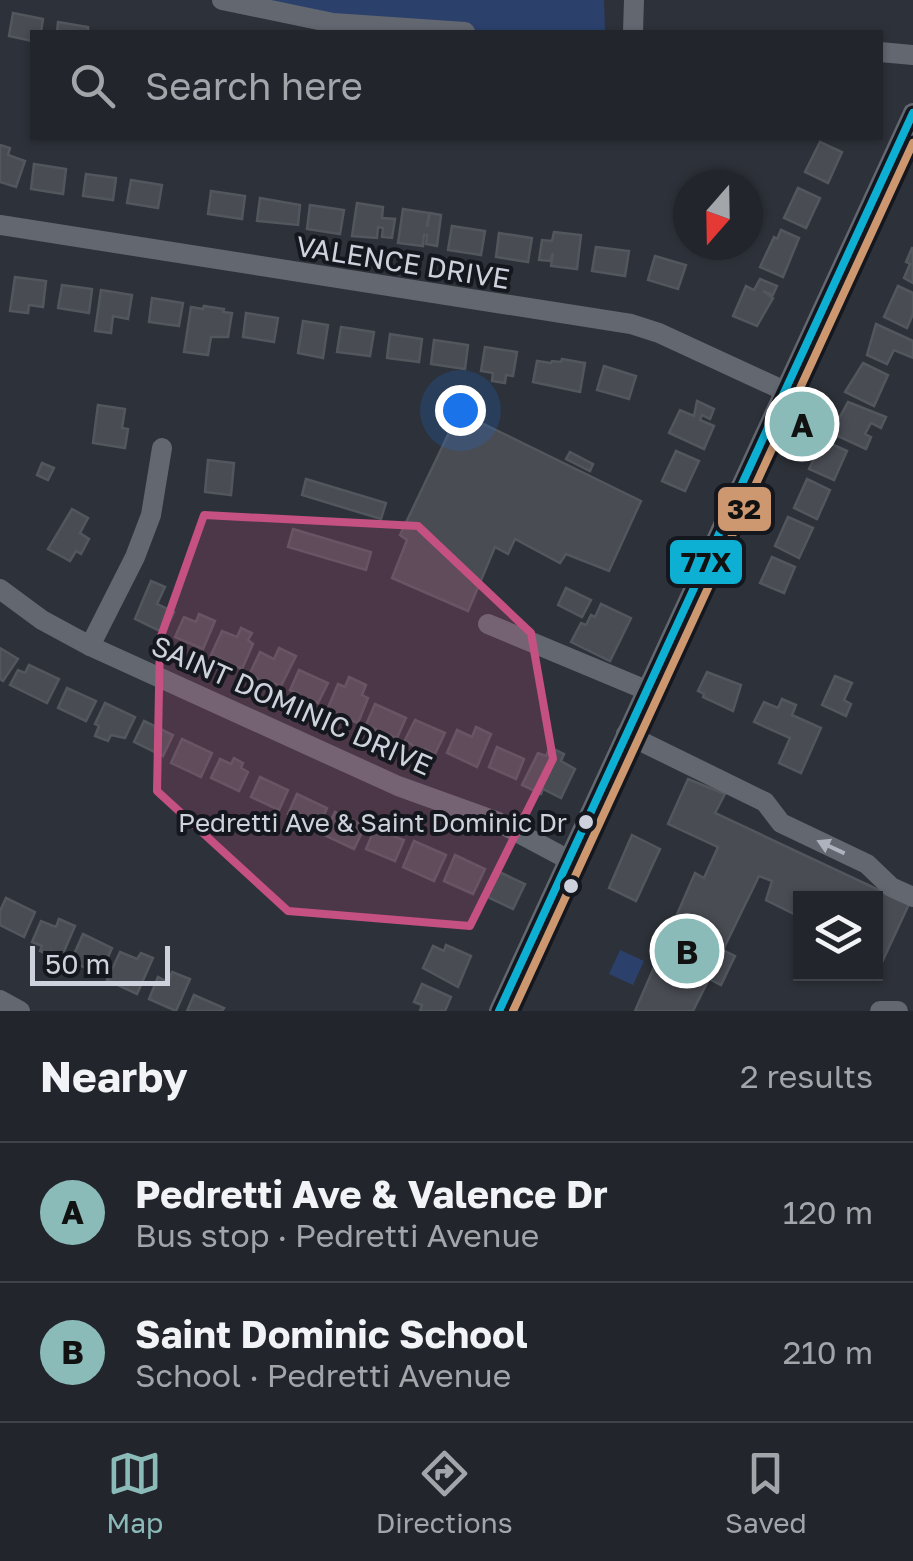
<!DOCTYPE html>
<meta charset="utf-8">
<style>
:root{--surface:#22252b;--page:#2a2d33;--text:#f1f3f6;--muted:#a2a5a9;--line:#3f4247;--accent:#8bbbb9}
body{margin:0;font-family:"Golos Text",sans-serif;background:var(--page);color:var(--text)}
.controls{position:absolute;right:30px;bottom:30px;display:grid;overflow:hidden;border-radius:0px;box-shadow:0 2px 8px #0004}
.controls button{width:90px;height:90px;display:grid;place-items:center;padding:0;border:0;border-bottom:2px solid var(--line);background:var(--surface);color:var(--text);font:50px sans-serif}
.compass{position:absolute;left:673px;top:170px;width:90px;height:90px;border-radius:50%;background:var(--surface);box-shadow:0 2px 8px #0004;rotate:200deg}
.scale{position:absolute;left:30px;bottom:25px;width:140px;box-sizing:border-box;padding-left:10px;border:5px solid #cdd2dc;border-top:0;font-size:28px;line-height:35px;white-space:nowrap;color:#cdd2dc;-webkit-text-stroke:8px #14171e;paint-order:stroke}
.you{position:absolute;left:460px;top:410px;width:35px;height:35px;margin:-25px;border:8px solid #fff;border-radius:50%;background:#1a73e8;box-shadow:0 0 0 15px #1a73e833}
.badge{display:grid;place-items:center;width:65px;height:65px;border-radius:50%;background:var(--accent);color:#111;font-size:32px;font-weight:700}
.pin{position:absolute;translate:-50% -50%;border:5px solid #fff;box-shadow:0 2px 10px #0006}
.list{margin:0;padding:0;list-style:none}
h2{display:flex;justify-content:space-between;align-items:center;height:130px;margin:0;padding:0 40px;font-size:42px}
h2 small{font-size:32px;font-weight:400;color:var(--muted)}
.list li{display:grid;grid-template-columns:65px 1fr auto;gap:30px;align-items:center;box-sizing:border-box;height:140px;padding:0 40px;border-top:2px solid var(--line)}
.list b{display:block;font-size:38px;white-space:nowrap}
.list p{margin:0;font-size:32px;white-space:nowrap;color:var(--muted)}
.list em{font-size:32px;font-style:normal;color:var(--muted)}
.icon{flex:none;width:55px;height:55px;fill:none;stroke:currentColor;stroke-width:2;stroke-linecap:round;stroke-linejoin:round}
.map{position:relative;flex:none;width:913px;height:1011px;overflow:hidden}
.search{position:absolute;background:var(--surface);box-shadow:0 2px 8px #0004;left:30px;right:30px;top:30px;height:110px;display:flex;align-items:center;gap:25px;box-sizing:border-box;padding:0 35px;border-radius:0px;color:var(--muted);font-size:38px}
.sheet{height:410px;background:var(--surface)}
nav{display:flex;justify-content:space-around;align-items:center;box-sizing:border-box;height:140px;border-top:2px solid var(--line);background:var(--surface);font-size:28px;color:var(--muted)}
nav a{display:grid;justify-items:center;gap:5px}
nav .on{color:var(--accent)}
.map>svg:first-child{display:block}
.green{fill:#2b416c}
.building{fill:#494c53;stroke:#52565d;stroke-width:2.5}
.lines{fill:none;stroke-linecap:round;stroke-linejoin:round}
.minor{stroke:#626770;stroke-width:20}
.bus-1-casing{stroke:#14171e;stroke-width:15}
.bus-2-casing{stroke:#14171e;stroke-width:15}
.bus-1{stroke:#0dafd3;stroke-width:8}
.bus-2{stroke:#cd976f;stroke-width:8}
.oneway{fill:#adb2bc}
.marked{fill:#c55082;fill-opacity:0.2;stroke:#c55082;stroke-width:8;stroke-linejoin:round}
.bus-dot{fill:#cdd2dc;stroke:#14171e;stroke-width:4}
.labels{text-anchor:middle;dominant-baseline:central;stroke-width:8;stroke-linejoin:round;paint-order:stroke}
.bus-label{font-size:26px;fill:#cdd2dc;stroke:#14171e;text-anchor:end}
.street-label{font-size:28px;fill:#cdd2dc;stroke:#14171e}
.line-badge{stroke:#14171e;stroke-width:4}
.pale-badge-label{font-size:28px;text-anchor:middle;font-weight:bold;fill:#111}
</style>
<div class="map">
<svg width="913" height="1011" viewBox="0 0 913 1011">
<rect width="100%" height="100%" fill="#2d3139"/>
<g class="green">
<polygon points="222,0 604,0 605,32 465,32"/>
<polygon points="620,950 644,961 633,985 609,974"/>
</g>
<g class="building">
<polygon points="13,13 43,19 41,32 32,32 32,41 9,36"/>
<polygon points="58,22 88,27 88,32 57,32"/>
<polygon points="820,142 842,152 828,183 805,172"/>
<polygon points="0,145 10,148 8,155 25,161 16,187 0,182"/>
<polygon points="34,164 66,169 63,194 31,189"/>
<polygon points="86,174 116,178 113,200 83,196"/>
<polygon points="131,180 162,185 158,208 127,203"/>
<polygon points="798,188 820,198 806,228 784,218"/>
<polygon points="211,191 245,196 242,219 208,214"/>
<polygon points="260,198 300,205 298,225 257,221"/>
<polygon points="357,203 383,207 382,218 395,219 392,238 382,237 383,228 378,227 377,238 352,236"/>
<polygon points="310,205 344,210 340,234 307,229"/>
<polygon points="403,209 429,213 427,227 430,213 441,215 437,246 426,244 427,235 424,235 423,246 398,243"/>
<polygon points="452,226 485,231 481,255 448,250"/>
<polygon points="781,230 799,238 783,277 760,267 774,237 777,239"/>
<polygon points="554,232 581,235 577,269 551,266 553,253 550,261 539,260 542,240 552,241"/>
<polygon points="499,233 532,238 528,262 496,257"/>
<polygon points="596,247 629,251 625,276 592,271"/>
<polygon points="912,248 913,248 913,283 904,278 910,264 906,262"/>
<polygon points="655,256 686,265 678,289 648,280"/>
<polygon points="15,277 46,281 43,307 29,305 28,313 10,311"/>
<polygon points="760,279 777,286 773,295 763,291 773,298 757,326 733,316 746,286 754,290"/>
<polygon points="62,285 92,289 89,313 58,308"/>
<polygon points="898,286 913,293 913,314 907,328 884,317"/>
<polygon points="101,290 132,295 128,319 113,316 111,333 95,331"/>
<polygon points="152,298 183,303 179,326 149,322"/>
<polygon points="204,306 224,309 223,312 232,313 228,337 211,337 208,355 184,352 191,307 203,309"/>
<polygon points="246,313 278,318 274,342 243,337"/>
<polygon points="303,321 328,325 323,358 298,353"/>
<polygon points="876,324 913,341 913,358 894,350 887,364 867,355"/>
<polygon points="341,327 374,332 370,356 337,352"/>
<polygon points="390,334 422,339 419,362 387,358"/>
<polygon points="434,340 468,345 465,369 431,364"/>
<polygon points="485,347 517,352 513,376 506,375 505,383 492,381 493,373 481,371"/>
<polygon points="562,359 585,363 580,392 533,382 537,361 551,363 552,361 561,362"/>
<polygon points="863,363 888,375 874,406 845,392"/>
<polygon points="604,366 636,376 629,399 597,390"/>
<polygon points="697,401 714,409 710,419 702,415 700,420 714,426 704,449 669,433 680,410 694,416"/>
<polygon points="848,402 886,417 881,428 871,423 865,434 871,437 866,449 831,433"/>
<polygon points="98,405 125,409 122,428 128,429 125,448 93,443"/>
<polygon points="459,412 641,501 609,571 566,554 560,563 515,539 508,554 495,547 468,611 392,578 407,540 400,535"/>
<polygon points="827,442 847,451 834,480 809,469 816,455 820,457"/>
<polygon points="676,451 699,461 685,491 662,481"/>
<polygon points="570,452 593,464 590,471 566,459"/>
<polygon points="208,460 234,463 231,495 205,492"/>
<polygon points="42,463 54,468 48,480 37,475"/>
<polygon points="306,479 386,503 381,519 302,495"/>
<polygon points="807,479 830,490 817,519 794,508"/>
<polygon points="72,509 88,518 80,533 89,539 81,554 76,551 70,561 48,549"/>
<polygon points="788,517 813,528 799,558 775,546"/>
<polygon points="293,529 371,552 366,570 288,547"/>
<polygon points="772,557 795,567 784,593 760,583"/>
<polygon points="151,581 165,587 157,604 174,612 164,633 135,619"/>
<polygon points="566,588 591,600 582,617 558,605"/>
<polygon points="601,604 631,618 610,661 571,642 581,623 586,625 591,615 595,617"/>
<polygon points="199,614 215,621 203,649 175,637 184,617 196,622"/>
<polygon points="241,628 252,633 248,640 253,644 242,669 211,655 222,631 237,637"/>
<polygon points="0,648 18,659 3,681 0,679"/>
<polygon points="279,648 296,656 281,686 271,682 269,687 250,673 260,652 274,659"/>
<polygon points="29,665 59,679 47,703 10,685 18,670 25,673"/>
<polygon points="299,670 328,683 318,703 310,699 307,705 297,700 299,694 290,690"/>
<polygon points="707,672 741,685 733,711 703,697 704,694 698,691"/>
<polygon points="835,676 852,683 844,700 851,704 846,716 822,705"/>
<polygon points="349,677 366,685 362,695 368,698 358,723 327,710 338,684 345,687"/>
<polygon points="67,688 96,701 86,721 58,708"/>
<polygon points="782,699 796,705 792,715 821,728 801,773 779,763 790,738 754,722 764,702 778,708"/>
<polygon points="105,703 135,717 125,738 111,735 108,741 95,736 99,726 95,724"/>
<polygon points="375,704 406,718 397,738 387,733 384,740 374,735 376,729 366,725"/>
<polygon points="415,720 445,733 435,754 425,749 423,753 405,740"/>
<polygon points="144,721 173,735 163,756 134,742"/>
<polygon points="476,727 491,734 477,767 447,753 457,730 472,737"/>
<polygon points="182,739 212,753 201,777 171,763"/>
<polygon points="497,747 524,759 516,779 489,767"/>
<polygon points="550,747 564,754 561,761 575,769 561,798 543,789 541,794 522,785 538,753 546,756"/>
<polygon points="234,758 243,763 241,768 248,772 239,791 211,778 220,759 231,764"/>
<polygon points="260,777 288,790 279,810 251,797"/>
<polygon points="688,779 725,794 715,813 909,904 877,973 876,898 800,898 800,917 766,900 772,881 759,876 723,950 735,956 721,985 709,979 693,1011 635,1011 695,873 704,878 718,847 668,824"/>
<polygon points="297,794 327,808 318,828 288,814"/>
<polygon points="335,812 365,826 354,849 324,835"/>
<polygon points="387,826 397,830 395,837 404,840 395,861 366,849 375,828 384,832"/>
<polygon points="632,835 660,849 636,901 609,888"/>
<polygon points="414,841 446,855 434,881 403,867"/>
<polygon points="455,855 485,869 473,894 444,881"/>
<polygon points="495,870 525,884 513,909 483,895"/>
<polygon points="6,898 35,912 24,937 0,925 0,911"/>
<polygon points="59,919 75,926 62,956 51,951 50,955 40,951 42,946 32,942 41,921 56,927"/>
<polygon points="83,934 112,948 100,975 71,961"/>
<polygon points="446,945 471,956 458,987 423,968 433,946 444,951"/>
<polygon points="120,952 137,959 141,953 153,958 137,994 107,980"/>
<polygon points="172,972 190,979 176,1011 149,999 158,977 168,982"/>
<polygon points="422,984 451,997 445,1011 420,1011 422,1005 414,1002"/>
<polygon points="194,995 224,1008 222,1011 187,1011"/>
</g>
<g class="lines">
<g class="minor">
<polyline points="222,0 333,23 465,32"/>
<polyline points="633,32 634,0"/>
<polyline points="880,52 913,55"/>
<polyline points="0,225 631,324 659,333 787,392"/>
<polyline points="0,589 42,620 90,646 398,786 498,822 569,860"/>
<polyline points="488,624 646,690"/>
<polyline points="90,646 135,557 151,515 162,448"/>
<polyline points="626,734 765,802 781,823 867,864 891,887 913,897"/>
<polyline points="0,1000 20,1011"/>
<polyline points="499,1011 913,113"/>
<polyline points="880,1011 898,1011"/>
</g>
<g class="bus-1-casing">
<polyline id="bus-1" points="499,1011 913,113"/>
</g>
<g class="bus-2-casing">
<polyline id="bus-2" points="513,1011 913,143"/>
</g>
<use href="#bus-1" class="bus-1"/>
<use href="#bus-2" class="bus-2"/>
</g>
<defs><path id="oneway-solid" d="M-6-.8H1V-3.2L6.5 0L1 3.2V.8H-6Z" transform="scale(2.5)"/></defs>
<use class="oneway" href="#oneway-solid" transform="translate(831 847) rotate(-155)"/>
<path class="marked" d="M204 515 418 526 531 633 553 759 470 926 288 911 157 791 160 639Z"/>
<g class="bus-dot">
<circle cx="586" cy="822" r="9"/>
<circle cx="571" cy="886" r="9"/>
</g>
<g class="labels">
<g class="bus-label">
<text x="567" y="822">Pedretti Ave &amp; Saint Dominic Dr</text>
</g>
<g class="street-label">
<text transform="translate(403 262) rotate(9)">VALENCE DRIVE</text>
<text transform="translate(292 705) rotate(24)">SAINT DOMINIC DRIVE</text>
</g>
</g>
<g class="line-badge">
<rect x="716" y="485" width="57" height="48" rx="10" fill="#cd976f"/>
<rect x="668" y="538" width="76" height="48" rx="10" fill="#0dafd3"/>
</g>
<g class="pale-badge-label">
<text x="744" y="519">32</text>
<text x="706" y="572">77X</text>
</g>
</svg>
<div class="controls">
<button><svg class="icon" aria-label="layers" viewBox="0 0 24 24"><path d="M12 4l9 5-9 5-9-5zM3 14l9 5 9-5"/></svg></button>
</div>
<svg class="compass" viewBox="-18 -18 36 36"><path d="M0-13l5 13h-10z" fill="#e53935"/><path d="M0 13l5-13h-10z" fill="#a2a5a9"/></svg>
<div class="scale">50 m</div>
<div class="you"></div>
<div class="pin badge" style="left:802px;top:424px">A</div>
<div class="pin badge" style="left:687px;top:951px">B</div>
<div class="search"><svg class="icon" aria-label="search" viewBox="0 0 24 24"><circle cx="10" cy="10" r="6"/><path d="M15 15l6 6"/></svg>Search here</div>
</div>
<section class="sheet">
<h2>Nearby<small>2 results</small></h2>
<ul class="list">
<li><span class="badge">A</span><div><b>Pedretti Ave &amp; Valence Dr</b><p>Bus stop · Pedretti Avenue</p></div><em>120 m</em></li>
<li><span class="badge">B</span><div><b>Saint Dominic School</b><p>School · Pedretti Avenue</p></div><em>210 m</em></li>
</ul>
</section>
<nav>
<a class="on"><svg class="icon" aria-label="map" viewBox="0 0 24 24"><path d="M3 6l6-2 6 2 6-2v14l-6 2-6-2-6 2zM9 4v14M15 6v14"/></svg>Map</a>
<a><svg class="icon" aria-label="directions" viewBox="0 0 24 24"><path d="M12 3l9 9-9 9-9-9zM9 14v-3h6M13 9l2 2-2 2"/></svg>Directions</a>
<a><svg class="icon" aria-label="saved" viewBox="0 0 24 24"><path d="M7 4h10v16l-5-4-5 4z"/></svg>Saved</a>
</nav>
